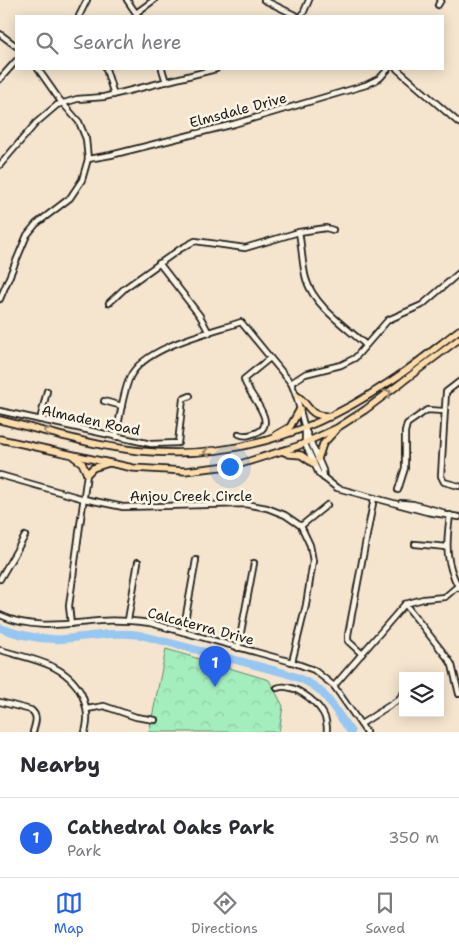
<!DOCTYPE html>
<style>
:root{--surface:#fff;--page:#f7f7f7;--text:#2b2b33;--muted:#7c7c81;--line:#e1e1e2;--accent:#2563eb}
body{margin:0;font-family:"Shantell Sans",sans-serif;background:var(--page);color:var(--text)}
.controls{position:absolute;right:15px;bottom:15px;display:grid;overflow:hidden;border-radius:0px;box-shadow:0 2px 12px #0003}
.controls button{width:45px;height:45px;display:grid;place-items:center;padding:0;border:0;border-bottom:1px solid var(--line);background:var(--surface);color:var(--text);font:25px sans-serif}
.you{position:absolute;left:229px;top:466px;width:18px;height:18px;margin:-12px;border:4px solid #fff;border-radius:50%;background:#1a73e8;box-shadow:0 0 0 8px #1a73e833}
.badge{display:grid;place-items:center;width:32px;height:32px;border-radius:50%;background:var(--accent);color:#fff;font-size:16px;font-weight:700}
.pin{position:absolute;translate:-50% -41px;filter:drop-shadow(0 1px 2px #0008)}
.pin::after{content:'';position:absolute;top:26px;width:18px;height:15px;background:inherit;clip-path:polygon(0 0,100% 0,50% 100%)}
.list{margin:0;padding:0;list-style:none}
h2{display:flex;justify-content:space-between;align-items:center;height:65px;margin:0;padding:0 20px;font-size:21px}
h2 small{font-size:16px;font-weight:400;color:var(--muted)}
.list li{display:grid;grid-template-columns:32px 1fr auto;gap:15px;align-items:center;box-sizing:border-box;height:80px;padding:0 20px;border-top:1px solid var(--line)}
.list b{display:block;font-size:19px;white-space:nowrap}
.list p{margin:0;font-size:16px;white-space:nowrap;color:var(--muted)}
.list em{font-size:16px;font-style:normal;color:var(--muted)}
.icon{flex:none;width:28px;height:28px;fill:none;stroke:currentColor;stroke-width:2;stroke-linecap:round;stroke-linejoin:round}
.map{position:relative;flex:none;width:459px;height:732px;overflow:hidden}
.search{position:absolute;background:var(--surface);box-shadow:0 2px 12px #0003;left:15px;right:15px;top:15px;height:55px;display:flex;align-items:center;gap:12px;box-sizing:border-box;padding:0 18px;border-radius:0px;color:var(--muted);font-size:19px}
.sheet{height:145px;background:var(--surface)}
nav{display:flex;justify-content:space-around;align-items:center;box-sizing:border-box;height:70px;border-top:1px solid var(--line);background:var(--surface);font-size:14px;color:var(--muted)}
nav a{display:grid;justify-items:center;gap:2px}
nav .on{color:var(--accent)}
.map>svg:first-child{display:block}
.park{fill:url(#park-crowns);stroke:#60856c}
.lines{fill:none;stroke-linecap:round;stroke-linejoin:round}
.river{stroke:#95c7f2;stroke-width:8}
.minor-casing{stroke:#1c1c1c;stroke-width:8}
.major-casing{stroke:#1c1c1c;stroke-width:9}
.minor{stroke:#fcf5e5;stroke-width:4.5}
.major{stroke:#fddcac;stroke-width:5.5}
.oneway{stroke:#98866b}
.labels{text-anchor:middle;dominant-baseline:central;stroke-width:5;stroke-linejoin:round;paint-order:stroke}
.street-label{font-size:14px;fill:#1c1c1c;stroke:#fcf5e5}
</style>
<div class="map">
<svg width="459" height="732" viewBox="0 0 459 732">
<defs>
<pattern id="park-crowns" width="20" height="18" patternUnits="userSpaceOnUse" patternTransform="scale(1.25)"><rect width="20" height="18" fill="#a4eebd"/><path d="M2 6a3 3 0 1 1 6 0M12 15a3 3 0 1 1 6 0" fill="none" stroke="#8dcca2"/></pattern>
</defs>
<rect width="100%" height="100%" fill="#f5e5ce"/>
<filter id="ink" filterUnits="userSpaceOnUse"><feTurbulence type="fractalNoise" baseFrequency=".02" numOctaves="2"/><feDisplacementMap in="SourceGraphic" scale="10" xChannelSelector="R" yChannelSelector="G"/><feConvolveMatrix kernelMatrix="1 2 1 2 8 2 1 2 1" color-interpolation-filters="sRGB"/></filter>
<g filter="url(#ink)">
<polygon class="park" points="166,649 269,680 283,706 279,732 149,732"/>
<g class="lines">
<path class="river" d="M0 628C19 635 42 640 62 639 88 637 114 631 140 635L285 673C328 687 326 699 351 732"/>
<g class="minor-casing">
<g id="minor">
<polyline points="127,0 138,16"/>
<polyline points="264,0 297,16"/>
<polyline points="438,5 441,0"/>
<polyline points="136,13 154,0"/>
<polyline points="79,16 87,0"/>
<polyline points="302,16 309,0"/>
<polyline points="0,34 16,46"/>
<polyline points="106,69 114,95"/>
<polyline points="162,69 166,82"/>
<polyline points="397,69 459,123"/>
<polyline points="0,79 16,61"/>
<polyline points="88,159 111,155 234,124 366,85 380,78 388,69"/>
<polyline points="0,165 36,123 57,105 77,99 104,97 216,69"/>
<path d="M299 232C302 248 302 264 306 279 314 306 346 327 366 345"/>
<polyline points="159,263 200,316 209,333"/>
<polyline points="0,299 27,235 36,224 70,198 82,180 88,159 86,139 79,122 59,99 38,69"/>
<polyline points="109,303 125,288 180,249 195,241 245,248 299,232 326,228 333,230"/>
<polyline points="459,382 446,392 441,476 444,482 459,486"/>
<polyline points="291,383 305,374 341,365 355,358 388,320 422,305 459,273"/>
<polyline points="104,401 122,406"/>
<polyline points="0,411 151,444 178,443 183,399 190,396"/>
<polyline points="40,420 47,391"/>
<polyline points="305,432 305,444 319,474 337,488 427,512 459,517"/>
<path d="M239 434C245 437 251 435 258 432 279 422 245 391 244 379L270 358"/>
<path d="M116 437C120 418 122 395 130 377 144 347 211 332 241 322L291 383 296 395 305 429 323 470 324 478"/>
<polyline points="0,475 84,499 123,507 245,504 267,508 285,515 301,526 310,545 313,561 306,605 292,662"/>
<polyline points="398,490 405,468 405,432 407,424 427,410 444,411"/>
<polyline points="401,503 413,504 442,512"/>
<path d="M450 515C446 544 445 562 459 588"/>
<polyline points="301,526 327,505"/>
<polyline points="415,544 447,547"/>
<polyline points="0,579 25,536"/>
<polyline points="405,604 449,660 452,665 459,694"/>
<path d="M0 615C32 630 66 624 99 621 116 620 133 621 150 623L292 662 314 670 334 686 366 732"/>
<polyline points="128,620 138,562"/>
<polyline points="71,624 69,606 87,474"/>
<polyline points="183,632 196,560"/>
<polyline points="238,648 254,563"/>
<path d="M0 650C30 659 67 663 82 695 87 708 89 718 85 732"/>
<polyline points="362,654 348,641 348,635 374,498"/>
<polyline points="334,686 405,604 423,599 445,597 459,585"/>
<path d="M277 688C292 682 315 700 323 713 326 718 327 726 327 732"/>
<path d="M0 702 31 710C39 716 35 724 33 732"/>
<polyline points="87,709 104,706 136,717 155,720"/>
<polyline points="361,724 398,700 403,694"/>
</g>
</g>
<g class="major-casing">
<g id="major">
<path d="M296 395C306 401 306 408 314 413 318 416 324 415 330 417"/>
<path d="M0 420C46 431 93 446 140 451 230 460 312 434 386 384 412 368 435 348 459 330"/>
<polyline points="276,435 290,427 300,409"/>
<polyline points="0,439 133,468 185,471 237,465 298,446 337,428 365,410 459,339"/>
<polyline points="282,451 289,454 301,455 314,464"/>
<polyline points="74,457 82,463 87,474"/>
<polyline points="318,459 323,444 336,430"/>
<polyline points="87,474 93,468 109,463"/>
</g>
</g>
<use href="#minor" class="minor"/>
<use href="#major" class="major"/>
</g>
<defs><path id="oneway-chevron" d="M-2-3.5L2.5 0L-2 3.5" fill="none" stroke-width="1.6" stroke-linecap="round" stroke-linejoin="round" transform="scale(1.25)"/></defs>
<g class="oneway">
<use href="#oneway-chevron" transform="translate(388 393) rotate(-37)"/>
<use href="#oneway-chevron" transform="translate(47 431) rotate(-167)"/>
<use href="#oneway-chevron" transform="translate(207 452) rotate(174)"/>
</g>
</g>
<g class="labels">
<g class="street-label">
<text transform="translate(238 110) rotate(-15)">Elmsdale Drive</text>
<text transform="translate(91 420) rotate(12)">Almaden Road</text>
<text x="191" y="496">Anjou Creek Circle</text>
<text transform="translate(201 626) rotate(15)">Calcaterra Drive</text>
</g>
</g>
</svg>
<div class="controls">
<button><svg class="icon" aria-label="layers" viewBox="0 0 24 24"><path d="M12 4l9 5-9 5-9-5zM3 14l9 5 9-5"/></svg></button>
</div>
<div class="you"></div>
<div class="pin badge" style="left:215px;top:687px">1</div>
<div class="search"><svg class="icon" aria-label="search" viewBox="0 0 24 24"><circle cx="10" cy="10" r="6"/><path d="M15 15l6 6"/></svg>Search here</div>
</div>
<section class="sheet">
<h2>Nearby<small></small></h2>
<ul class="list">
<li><span class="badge">1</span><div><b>Cathedral Oaks Park</b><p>Park</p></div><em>350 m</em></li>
</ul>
</section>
<nav>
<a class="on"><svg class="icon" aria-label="map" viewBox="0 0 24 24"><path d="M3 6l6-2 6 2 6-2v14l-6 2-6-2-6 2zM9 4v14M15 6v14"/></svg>Map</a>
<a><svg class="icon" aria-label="directions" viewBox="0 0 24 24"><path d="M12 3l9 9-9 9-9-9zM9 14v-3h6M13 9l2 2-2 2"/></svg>Directions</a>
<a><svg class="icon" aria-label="saved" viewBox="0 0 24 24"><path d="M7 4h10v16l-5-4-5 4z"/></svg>Saved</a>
</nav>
